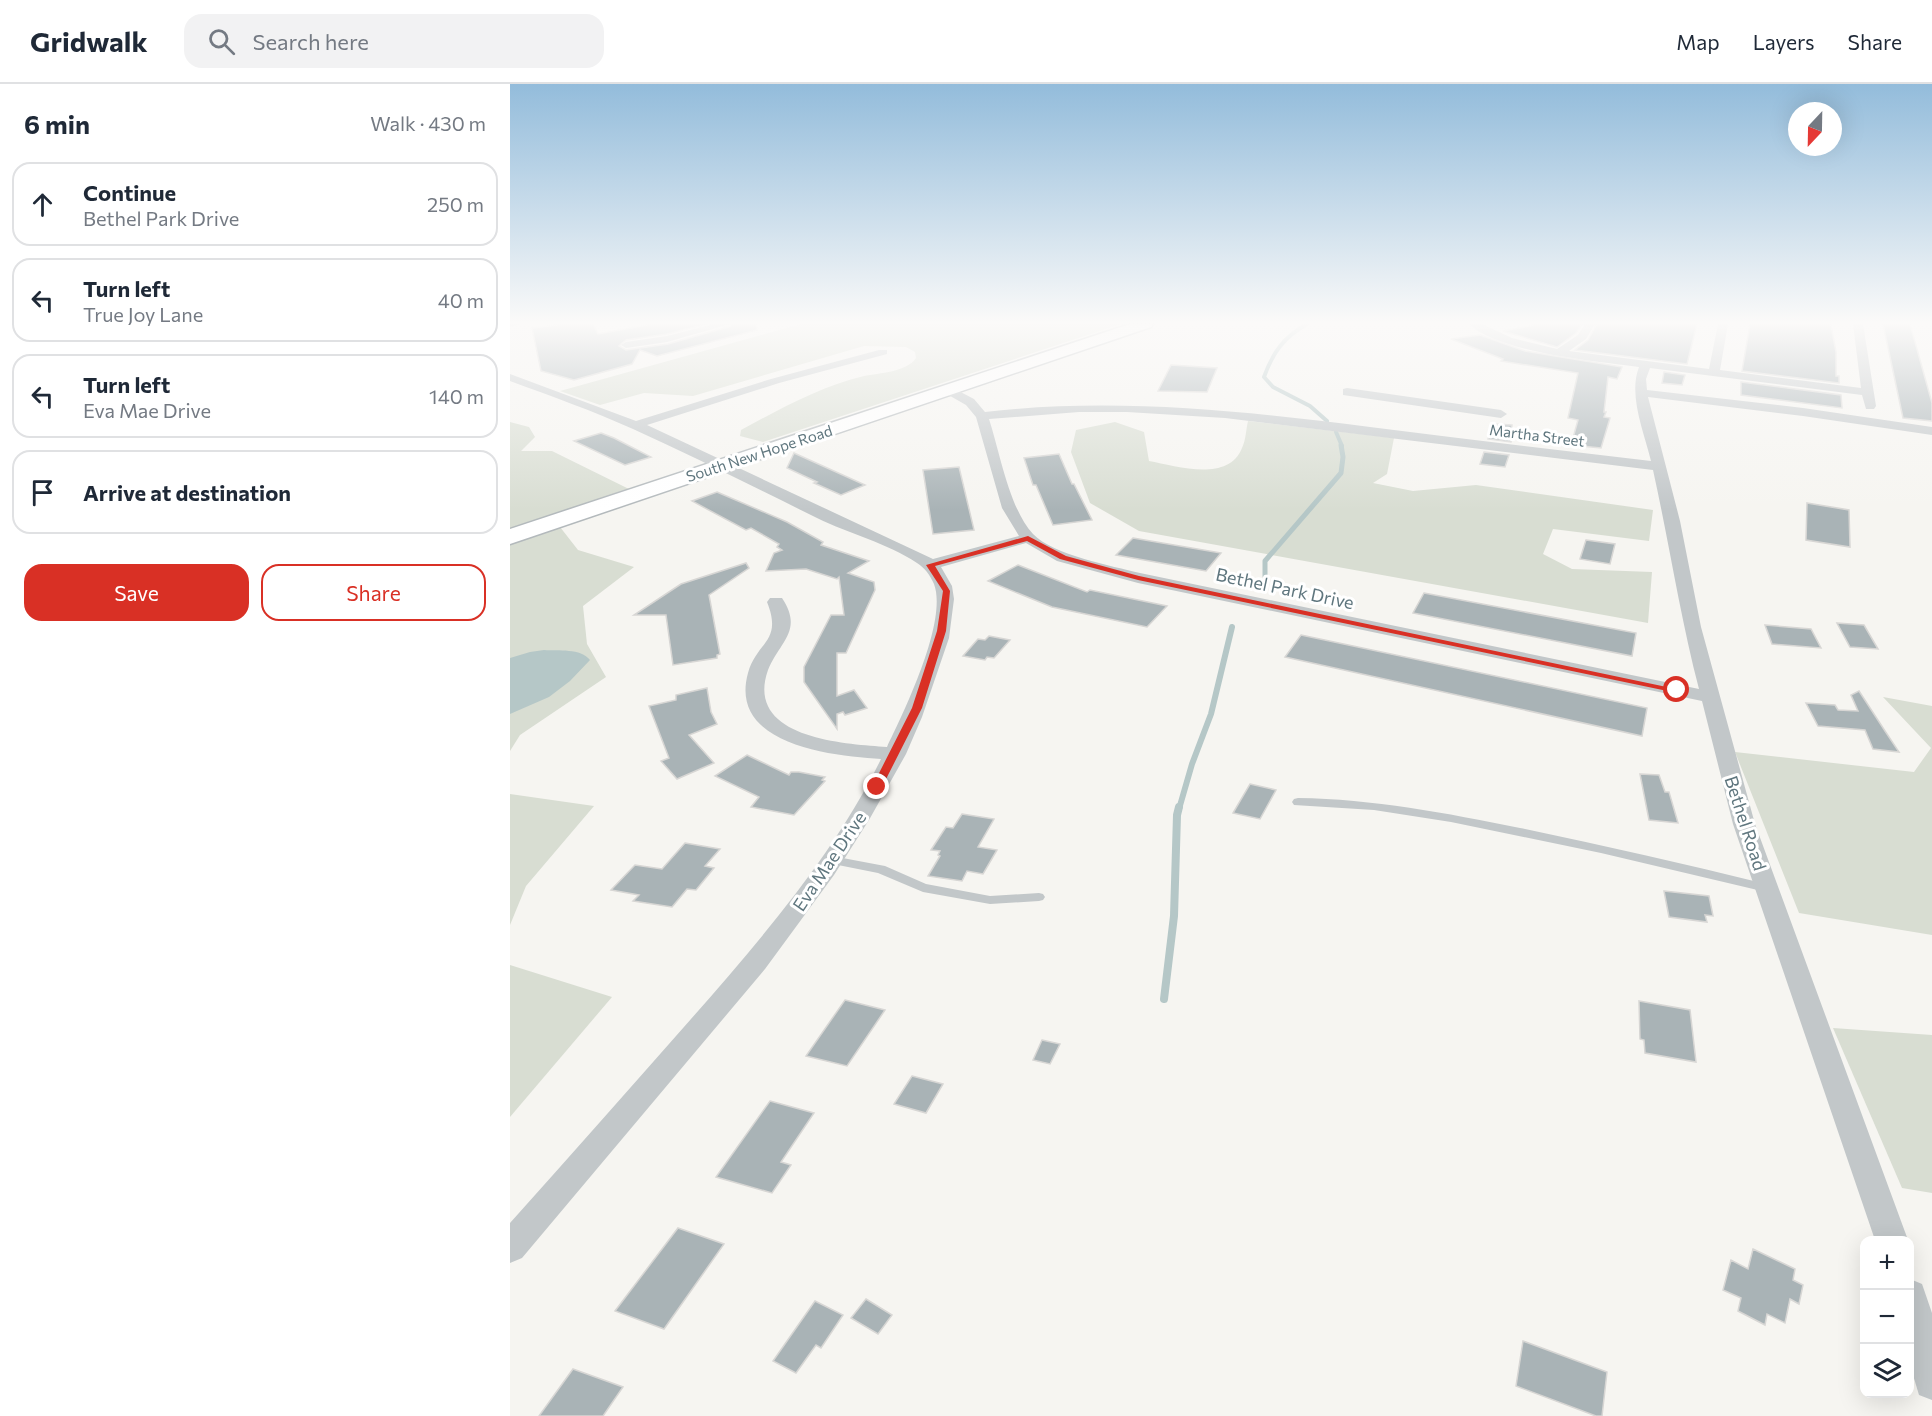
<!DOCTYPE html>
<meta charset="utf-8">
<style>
:root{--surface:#fff;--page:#f2f2f3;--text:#1f2937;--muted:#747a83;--line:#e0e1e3;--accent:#d93025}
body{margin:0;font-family:Commissioner,sans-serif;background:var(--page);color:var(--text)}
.controls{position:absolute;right:18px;bottom:18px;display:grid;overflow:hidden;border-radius:12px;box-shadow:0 6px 24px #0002}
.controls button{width:54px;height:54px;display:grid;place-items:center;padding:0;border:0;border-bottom:2px solid var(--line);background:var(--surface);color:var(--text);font:30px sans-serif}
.compass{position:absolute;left:1278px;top:18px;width:54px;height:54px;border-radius:50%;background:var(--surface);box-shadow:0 6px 24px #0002;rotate:202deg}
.stop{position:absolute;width:18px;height:18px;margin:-14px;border:4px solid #d93025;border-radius:50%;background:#fff}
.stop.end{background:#d93025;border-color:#fff;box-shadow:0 2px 6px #0008}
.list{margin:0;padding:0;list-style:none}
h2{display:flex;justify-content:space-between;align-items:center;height:78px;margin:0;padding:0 24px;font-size:26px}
h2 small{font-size:20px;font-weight:400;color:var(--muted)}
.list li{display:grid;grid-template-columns:39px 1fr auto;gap:18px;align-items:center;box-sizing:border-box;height:84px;margin:0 12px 12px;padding:0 12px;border:2px solid var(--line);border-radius:18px}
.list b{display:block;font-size:22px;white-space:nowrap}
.list p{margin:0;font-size:20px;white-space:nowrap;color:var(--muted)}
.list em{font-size:20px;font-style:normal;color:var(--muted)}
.actions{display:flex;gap:12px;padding:18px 24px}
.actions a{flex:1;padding:14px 0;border:2px solid var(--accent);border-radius:18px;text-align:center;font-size:21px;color:var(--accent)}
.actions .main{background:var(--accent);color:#fff}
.icon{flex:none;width:33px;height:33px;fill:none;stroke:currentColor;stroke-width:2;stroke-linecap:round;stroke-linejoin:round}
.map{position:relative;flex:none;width:1422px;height:1332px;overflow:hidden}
header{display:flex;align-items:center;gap:36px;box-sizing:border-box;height:84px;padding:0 30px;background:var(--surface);border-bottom:2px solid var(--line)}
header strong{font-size:28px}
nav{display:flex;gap:33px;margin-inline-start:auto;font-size:21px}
.search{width:420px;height:54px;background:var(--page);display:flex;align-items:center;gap:15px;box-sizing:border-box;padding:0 21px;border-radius:18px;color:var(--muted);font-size:22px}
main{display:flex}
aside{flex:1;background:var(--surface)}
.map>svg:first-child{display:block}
.green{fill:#d8ddd2}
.water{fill:#b5c7c7}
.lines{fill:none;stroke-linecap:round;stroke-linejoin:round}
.stream-far3{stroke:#b5c7c7;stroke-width:4}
.stream-far2{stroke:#b5c7c7;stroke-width:5}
.stream-far1{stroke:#b5c7c7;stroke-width:6}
.stream{stroke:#b5c7c7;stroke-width:8}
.building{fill:#a9b3b6;stroke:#d7d6d4;stroke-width:1.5}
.primary-casing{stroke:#b3b9bc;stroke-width:3}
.service{fill:#c2c7c9;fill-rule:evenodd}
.minor{fill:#c2c7c9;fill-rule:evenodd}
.primary{fill:#fff;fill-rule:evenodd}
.route{fill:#d93025}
.labels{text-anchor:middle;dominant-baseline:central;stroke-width:6;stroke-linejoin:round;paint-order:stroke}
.far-street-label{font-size:15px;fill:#5f767e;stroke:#fff}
.street-label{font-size:18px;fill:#5f767e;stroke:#fff}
</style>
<header>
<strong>Gridwalk</strong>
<div class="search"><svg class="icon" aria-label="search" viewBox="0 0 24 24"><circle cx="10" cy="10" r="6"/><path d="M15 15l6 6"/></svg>Search here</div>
<nav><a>Map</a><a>Layers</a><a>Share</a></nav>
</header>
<main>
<aside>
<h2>6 min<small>Walk · 430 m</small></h2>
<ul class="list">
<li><svg class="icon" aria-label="ahead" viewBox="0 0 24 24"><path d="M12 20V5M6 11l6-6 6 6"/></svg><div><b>Continue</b><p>Bethel Park Drive</p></div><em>250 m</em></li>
<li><svg class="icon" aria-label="left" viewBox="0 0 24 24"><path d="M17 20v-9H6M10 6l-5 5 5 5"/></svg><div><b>Turn left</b><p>True Joy Lane</p></div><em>40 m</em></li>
<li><svg class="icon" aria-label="left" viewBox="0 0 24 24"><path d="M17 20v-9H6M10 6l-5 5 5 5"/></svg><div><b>Turn left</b><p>Eva Mae Drive</p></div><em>140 m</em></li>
<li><svg class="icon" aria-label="arrive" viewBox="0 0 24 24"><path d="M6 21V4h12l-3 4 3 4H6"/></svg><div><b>Arrive at destination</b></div></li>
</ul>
<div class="actions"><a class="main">Save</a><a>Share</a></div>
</aside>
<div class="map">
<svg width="1422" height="1332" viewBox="0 0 1422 1332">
<rect width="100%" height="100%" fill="#f6f5f1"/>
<g class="green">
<path d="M291 240H611L253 358 230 352 231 346C270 325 311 302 354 292 369 289 397 288 406 274L405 268 396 263 354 262 183 312 134 309 90 321 50 307Z"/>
<path d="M738 337 884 354 877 390 863 399 903 407 966 401 1143 426 1139 457 1043 445 1033 470 1062 485 1142 488 1138 539 629 447 580 419 561 368 566 346 605 338 634 348 639 377C666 382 718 399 732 364 736 356 736 345 738 337Z"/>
<polygon points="0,338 19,343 25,353 11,367 42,367 119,405 0,444"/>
<polygon points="50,443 68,466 124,483 73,522 77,560 96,593 10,651 0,667 0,460"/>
<polygon points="1373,613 1422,622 1422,851 1289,829 1225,668 1404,688 1421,664"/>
<polygon points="0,710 84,722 16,802 0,841"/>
<polygon points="0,881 102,913 0,1033"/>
<polygon points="1323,944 1422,951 1422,1109 1392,1104"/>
</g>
<path class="water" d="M34 566C48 567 71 564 80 576L60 597 39 613 0 630V574L20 568Z"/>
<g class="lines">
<g class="stream-far3">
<path d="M797 240C774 253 763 268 754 293L763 303 800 322 817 337"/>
<polyline points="826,348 832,362"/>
</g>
<polyline class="stream-far2" points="755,492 755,477 831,389 833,373 831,361"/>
<polyline class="stream-far1" points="669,725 682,680 701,630 722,543"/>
<polyline class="stream" points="654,915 664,832 667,731 669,723"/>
</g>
<g class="building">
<polygon points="57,240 83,240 88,250 143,240 196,240 157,250 116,256 109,262 116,266 158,260 221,242 222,240 246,240 247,246 147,272 130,266 122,280 64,296 31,287 22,244"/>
<polygon points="1030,240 1072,240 1066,249 1047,263 993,247"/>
<polygon points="1087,240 1187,240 1177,280 1065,266 1078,256"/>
<polygon points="1240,240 1321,241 1326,268 1326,292 1329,292 1329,299 1232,287"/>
<polygon points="1373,240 1400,240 1422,319 1422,337 1393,334"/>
<polygon points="970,251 1015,267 1112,283 1107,295 1098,293 1094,328 1096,328 1094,333 1100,334 1091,364 1061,361 1068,336 1058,334 1068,289 991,277 993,275 941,255"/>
<polygon points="661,281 707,284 697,308 648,307"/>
<polygon points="1154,288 1175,291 1172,301 1152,299"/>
<polygon points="1231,298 1331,311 1332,324 1231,311"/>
<polygon points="984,340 1002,341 1001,358 978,355"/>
<polygon points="91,349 104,354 141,373 115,381 64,357"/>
<polygon points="974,368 999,371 995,383 970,380"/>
<polygon points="284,369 355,401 331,411 304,399 307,398 277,384"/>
<polygon points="549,370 562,400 564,400 582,436 543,441 526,401 523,401 514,374"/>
<polygon points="449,383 464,446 423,450 413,386"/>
<polygon points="207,408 277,438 313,458 311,461 359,477 338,489 364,498 365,506 336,569 327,569 327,612 344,606 357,624 335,631 333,628 327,630 327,645 294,598 294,583 321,531 334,531 329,493 327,495 296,485 256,487 264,469 272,466 267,463 269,460 241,444 236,446 182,417"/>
<polygon points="1297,419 1339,426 1340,463 1296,456"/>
<polygon points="623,454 711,469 696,487 606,471"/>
<polygon points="1076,456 1105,460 1100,480 1070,475"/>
<polygon points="236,479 239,484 199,511 210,570 207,571 207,574 163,581 156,531 124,531 171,500"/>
<polygon points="508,481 577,508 580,506 657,522 637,543 542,523 478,497"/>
<polygon points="914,509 1126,549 1122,572 903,529"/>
<polygon points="1327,539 1354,541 1368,565 1340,563"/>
<polygon points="1255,541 1301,545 1311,564 1262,560"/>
<polygon points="791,551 1137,624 1132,652 775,573"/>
<polygon points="479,552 500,556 484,574 477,573 475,576 453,572 468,555 475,556"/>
<polygon points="197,604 201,628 207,640 179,651 204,679 167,695 151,677 159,674 139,622 166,616 166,611"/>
<polygon points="1349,607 1375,647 1389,668 1363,665 1355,646 1308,642 1296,619 1325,621 1328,626 1348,627 1341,611"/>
<polygon points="237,671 279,691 281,688 289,688 315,693 312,696 315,697 284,731 241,723 249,713 205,692"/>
<polygon points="1130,690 1149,691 1155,708 1159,708 1168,739 1139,736"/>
<polygon points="740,700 766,706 750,735 723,729"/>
<polygon points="452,730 484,735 468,763 487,766 473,790 457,787 452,797 418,792 430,772 428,771 430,767 421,766 436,743 443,744"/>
<polygon points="175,759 210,765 195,782 204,784 186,806 177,805 162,823 123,817 129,811 101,806 125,781 152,785"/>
<polygon points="1154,807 1199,812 1203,832 1195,831 1197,838 1159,833"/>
<polygon points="335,916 375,926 337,982 296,972"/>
<polygon points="1129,917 1180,926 1186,978 1135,969 1134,956 1130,955"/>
<polygon points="532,956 550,960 540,980 523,976"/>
<polygon points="402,992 433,1000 416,1029 384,1020"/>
<polygon points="260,1017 304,1029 271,1078 281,1081 262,1109 206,1093"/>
<polygon points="168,1144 214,1160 154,1245 105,1227"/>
<polygon points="1243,1165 1285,1185 1283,1196 1293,1201 1289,1220 1280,1215 1275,1239 1257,1230 1255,1241 1228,1227 1231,1214 1213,1206 1221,1176 1238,1185"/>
<polygon points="356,1215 382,1231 368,1250 341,1234"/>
<polygon points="305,1217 333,1231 311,1264 306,1261 286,1289 263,1277"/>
<polygon points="1013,1257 1097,1288 1092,1332 1086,1332 1006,1302"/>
<polygon points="63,1285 113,1303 93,1332 29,1332"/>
</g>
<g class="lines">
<g class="primary-casing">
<polygon id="primary" points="620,240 643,240 641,243 0,460 0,445"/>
</g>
<g class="service">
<path d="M788 714C863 715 936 729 1010 744 1092 761 1174 780 1256 800L1260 801 1262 804 1260 807 1256 808 1091 769 941 738 864 726 784 721 782 718 784 715Z"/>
<polygon points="322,772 375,782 416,800 480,812 529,809 533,810 535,813 533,816 529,817 480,820 413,808 368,789 318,779 316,776 318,773"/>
</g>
<g class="minor">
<polygon points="0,240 10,240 0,243"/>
<polygon points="204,240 220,240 157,258 116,264 111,261 116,258 157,252"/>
<path d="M959 240H972L1002 254 1047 265 1068 251 1075 240H1085L1076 255 1059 267 1199 285 1208 240H1218L1210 286 1351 304 1343 240H1353L1366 322 1364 325H1356L1352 311 1140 284 1136 295 1137 306 1293 324 1422 343V351L1293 332 1138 313 1170 437 1191 543 1245 740 1398 1156H1365L1223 740 1192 617 628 499 547 477 516 459 431 483 442 502 444 515 439 554 412 633 396 670 359 736 324 791 255 885 12 1174 0 1179V1139C61 1071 121 1003 181 935 251 855 324 771 371 675 322 672 218 661 238 589 247 557 273 558 257 518L260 514H272C294 547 269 558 258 586 234 654 333 660 377 663 394 628 438 537 424 500 420 491 415 484 407 479 377 459 340 450 307 434 246 404 185 373 123 345 83 327 41 312 0 297V290L126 337 261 295 369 266H377V270L269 299 137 341 423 475 509 452 492 424 466 333 456 321 435 309V303L439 302 464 315 475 328C605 313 732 327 860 343 954 355 1047 366 1141 377 1134 348 1118 311 1129 283 1086 277 990 269 959 240ZM569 328H617L715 334 1143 386C1159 458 1170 532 1189 605L630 489C602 482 543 471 523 450 499 424 490 369 479 335Z"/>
<polygon points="837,304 991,326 997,330 991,334 833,311 833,305"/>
<polygon points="1400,1195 1412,1200 1422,1229 1422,1316 1409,1311 1400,1281"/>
</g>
<use href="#primary" class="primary"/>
</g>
<linearGradient id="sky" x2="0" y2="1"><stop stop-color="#93bcdb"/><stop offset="0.56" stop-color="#fbfaf9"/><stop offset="1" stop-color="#fbfaf9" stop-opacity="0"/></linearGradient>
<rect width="1422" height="426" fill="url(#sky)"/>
<polygon class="route" points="518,452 556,472 629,492 1171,606 1167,609 628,496 550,475 517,457 425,482 440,507 436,547 412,624 372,703 367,706 363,705 362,703 402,624 427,547 433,507 416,481"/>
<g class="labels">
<g class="far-street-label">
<text transform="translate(1027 351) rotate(7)">Martha Street</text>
<text transform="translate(249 369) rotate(-18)">South New Hope Road</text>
</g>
<g class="street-label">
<text transform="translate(775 504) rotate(12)">Bethel Park Drive</text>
<text transform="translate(1236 739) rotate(72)">Bethel Road</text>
<text transform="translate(319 777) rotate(-56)">Eva Mae Drive</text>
</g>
</g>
</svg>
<div class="controls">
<button>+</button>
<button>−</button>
<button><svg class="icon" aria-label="layers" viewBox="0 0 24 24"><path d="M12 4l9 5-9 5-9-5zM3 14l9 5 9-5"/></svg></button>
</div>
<svg class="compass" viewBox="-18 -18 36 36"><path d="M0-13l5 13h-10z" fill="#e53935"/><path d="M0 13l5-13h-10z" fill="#747a83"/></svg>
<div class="stop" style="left:1167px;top:606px"></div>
<div class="stop end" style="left:367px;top:703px"></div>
</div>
</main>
